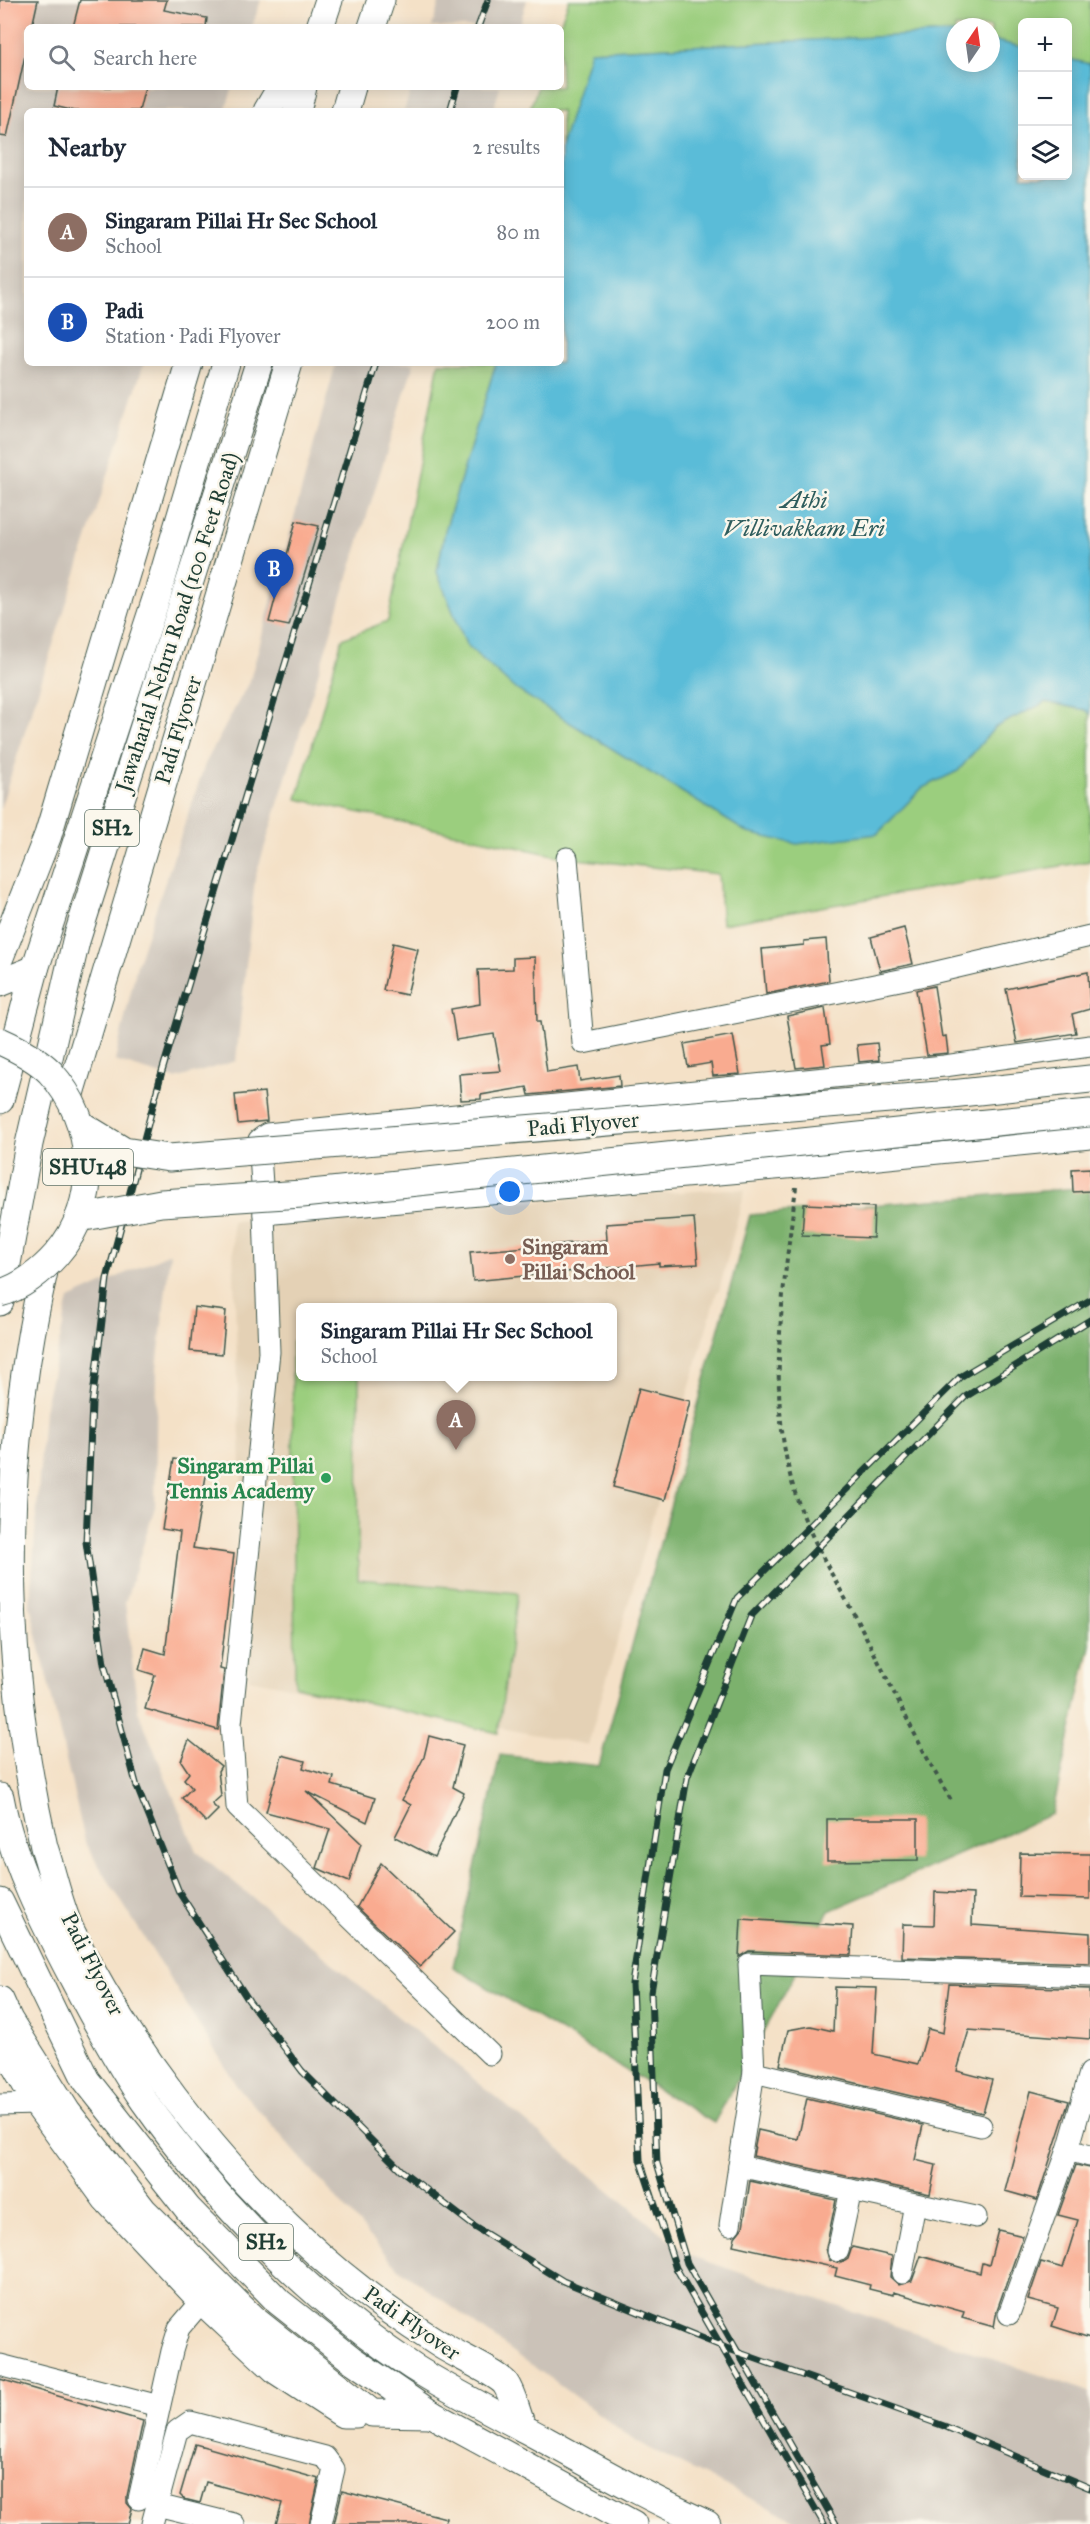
<!DOCTYPE html>
<meta charset="utf-8">
<style>
:root{--surface:#fff;--page:#f6f6f7;--text:#1f2937;--muted:#747a83;--line:#e0e1e3;--accent:#b45309}
body{margin:0;font-family:"IM FELL Great Primer",serif;background:var(--page);color:var(--text)}
.controls{position:absolute;right:18px;top:18px;display:grid;overflow:hidden;border-radius:9px;box-shadow:0 3px 15px #0003}
.controls button{width:54px;height:54px;display:grid;place-items:center;padding:0;border:0;border-bottom:2px solid var(--line);background:var(--surface);color:var(--text);font:30px sans-serif}
.compass{position:absolute;left:946px;top:18px;width:54px;height:54px;border-radius:50%;background:var(--surface);box-shadow:0 3px 15px #0003;rotate:13deg}
.you{position:absolute;left:510px;top:1192px;width:21px;height:21px;margin:-15px;border:4px solid #fff;border-radius:50%;background:#1a73e8;box-shadow:0 0 0 9px #1a73e833}
.badge{display:grid;place-items:center;width:39px;height:39px;border-radius:50%;background:var(--accent);color:#fff;font-size:20px;font-weight:700}
.pin{position:absolute;translate:-50% -50px;filter:drop-shadow(0 2px 3px #0008)}
.pin::after{content:'';position:absolute;top:32px;width:21px;height:18px;background:inherit;clip-path:polygon(0 0,100% 0,50% 100%)}
.popup{position:absolute;left:296px;top:1303px;width:321px;height:78px;box-sizing:border-box;display:grid;place-content:center;border-radius:9px;background:var(--surface);filter:drop-shadow(0 2px 4px #0005);font-size:20px;white-space:nowrap;color:var(--muted)}
.popup b{font-size:22px;color:var(--text)}
.popup::after{content:'';position:absolute;left:50%;top:100%;margin-left:-12px;border:12px solid transparent;border-top-color:var(--surface)}
.list{margin:0;padding:0;list-style:none}
h2{display:flex;justify-content:space-between;align-items:center;height:78px;margin:0;padding:0 24px;font-size:26px}
h2 small{font-size:20px;font-weight:400;color:var(--muted)}
.list li{display:grid;grid-template-columns:39px 1fr auto;gap:18px;align-items:center;box-sizing:border-box;height:90px;padding:0 24px;border-top:2px solid var(--line)}
.list b{display:block;font-size:22px;white-space:nowrap}
.list p{margin:0;font-size:20px;white-space:nowrap;color:var(--muted)}
.list em{font-size:20px;font-style:normal;color:var(--muted)}
.icon{flex:none;width:33px;height:33px;fill:none;stroke:currentColor;stroke-width:2;stroke-linecap:round;stroke-linejoin:round}
.map{position:relative;flex:none;width:1090px;height:2524px;overflow:hidden}
.search{position:absolute;background:var(--surface);box-shadow:0 3px 15px #0003;left:24px;top:24px;width:540px;height:66px;display:flex;align-items:center;gap:15px;box-sizing:border-box;padding:0 21px;border-radius:9px;color:var(--muted);font-size:22px}
.panel{position:absolute;background:var(--surface);box-shadow:0 3px 15px #0003;left:24px;top:108px;width:540px;height:258px;border-radius:9px}
.map>svg:first-child{display:block}
.built{fill:#e4d1b5;fill-rule:evenodd}
.industrial{fill:#cbc2b8}
.green{fill:#9bce7e;stroke:#5d8659;stroke-width:1.5}
.forest{fill:#7cb16d;stroke:#4e7750;stroke-width:1.5}
.water{fill:#5abcd8;stroke:#3c7c86;stroke-width:1.5}
.building{fill:#f9ab90}
.lines{fill:none;stroke-linecap:round;stroke-linejoin:round}
.minor-casing{stroke:#3f564a;stroke-width:23}
.major-casing{stroke:#3f564a;stroke-width:29}
.path{stroke:#3f564a;stroke-width:4;stroke-dasharray:4.5 4.5;stroke-linecap:butt}
.minor{stroke:#fff;stroke-width:21}
.major{stroke:#fff;stroke-width:27}
.rail-casing{stroke:#1f3d34;stroke-width:7}
.rail{stroke:#fbf7ec;stroke-width:4.5;stroke-dasharray:14;stroke-linecap:butt}
.major-bridge-casing{stroke:#3f564a;stroke-width:29;stroke-linecap:butt}
.major-bridge{stroke:#fff;stroke-width:27}
.education-dot{fill:#8d6e63;stroke:#fbf7ec;stroke-width:2}
.leisure-dot{fill:#2e9e5b;stroke:#fbf7ec;stroke-width:2}
.labels{text-anchor:middle;dominant-baseline:central;stroke-width:5;stroke-linejoin:round;paint-order:stroke}
.shield{fill:#fbf7ec;stroke:#61756b;stroke-width:1.5}
.shield-label{font-size:21px;font-weight:bold;fill:#1f3d34}
.street-label{font-size:22px;fill:#1f3d34;stroke:#fbf7ec}
.education-label{font-size:22px;font-weight:bold;fill:#785e54;stroke:#fbf7ec;text-anchor:start}
.leisure-label{font-size:22px;font-weight:bold;fill:#27864d;stroke:#fbf7ec;text-anchor:end}
.water-label{font-size:24px;font-style:italic;fill:#2e5d5d;stroke:#fbf7ec}
</style>
<div class="map">
<svg width="1090" height="2524" viewBox="0 0 1090 2524">
<rect width="100%" height="100%" fill="#fbf7ec"/>
<filter id="ink" filterUnits="userSpaceOnUse"><feTurbulence type="fractalNoise" baseFrequency=".0167" numOctaves="2"/><feDisplacementMap in="SourceGraphic" scale="12" xChannelSelector="R" yChannelSelector="G"/><feConvolveMatrix kernelMatrix="1 2 1 2 8 2 1 2 1" color-interpolation-filters="sRGB"/></filter>
<filter id="wash" filterUnits="userSpaceOnUse"><feTurbulence type="fractalNoise" baseFrequency=".008" numOctaves="4" result="noise"/><feDisplacementMap in="SourceGraphic" scale="24" xChannelSelector="R" yChannelSelector="G"/><feGaussianBlur stdDeviation="1.35" result="paint"/><feColorMatrix in="noise" values="0 0 0 0 0 0 0 0 0 0 0 0 0 0 0 0 0 1.4 0 .05"/><feComposite in="paint" operator="in"/></filter>
<g filter="url(#wash)">
<rect width="100%" height="100%" fill="#f4e1c7"/>
<path class="built" d="M728 1189 745 1190 719 1291H717L588 1745 249 1679 232 1221ZM300 1308H612V1376H300Z"/>
<g class="industrial">
<polygon points="0,0 261,0 252,27 27,27 27,87 233,87 225,111 27,111 27,363 144,363 0,809"/>
<polygon points="440,0 527,0 519,27 432,27"/>
<polygon points="412,87 500,87 493,111 404,111"/>
<polygon points="336,363 414,363 255,878 236,1061 175,1079 115,1061 137,965 205,764 250,680"/>
<polygon points="170,1253 157,1368 155,1507 125,1603 138,1711 196,1851 688,2255 1090,2392 1090,2524 802,2524 637,2442 397,2267 238,2087 86,1845 30,1605 44,1411 69,1299"/>
</g>
<g class="green">
<polygon points="569,0 1090,0 1090,64 1068,59 1068,22 1022,22 1022,47 991,40 991,27 955,27 955,33 591,51 561,148 561,111 529,111 538,87 561,87 559,27"/>
<polygon points="439,363 496,363 445,531 437,572 466,644 514,688 748,833 877,834 922,788 958,771 995,727 1046,702 1086,710 1090,714 1090,861 722,924 718,874 567,858 297,799 342,639 388,621"/>
<polygon points="292,1341 300,1341 300,1376 359,1377 358,1579 518,1593 498,1733 295,1686"/>
</g>
<polygon class="forest" points="1090,1187 1090,1645 1052,1814 829,1911 714,2123 453,1967 500,1755 599,1766 750,1215"/>
<polygon class="water" points="955,33 955,63 991,63 991,40 1022,47 1022,176 1068,176 1068,59 1090,64 1090,714 1086,710 1046,702 995,727 958,771 922,788 877,834 797,844 748,833 514,688 466,644 437,572 445,531 496,363 561,363 561,148 590,51"/>
<g id="blocks">
<g class="building">
<polygon points="0,0 38,0 32,27 27,27 27,47 7,137 0,136"/>
<polygon points="80,0 167,0 164,10 207,18 206,27 73,27"/>
<polygon points="58,87 145,87 139,111 75,111 54,106"/>
<polygon points="296,521 319,526 289,626 269,622"/>
<polygon points="904,928 913,964 880,971 871,937"/>
<polygon points="826,939 829,981 766,994 762,949 804,945 804,941"/>
<polygon points="393,943 418,949 407,995 383,990"/>
<polygon points="535,957 537,1022 540,1022 547,1072 578,1067 580,1081 619,1075 620,1086 529,1095 527,1087 481,1095 481,1099 461,1100 459,1074 501,1071 494,1034 456,1040 451,1009 480,1004 478,970 513,969 513,958"/>
<polygon points="1088,972 1090,1009 1072,1014 1076,1033 1017,1043 1006,989"/>
<polygon points="934,986 942,1037 946,1036 948,1053 927,1055 916,990"/>
<polygon points="825,1008 830,1044 822,1045 825,1065 796,1068 787,1016"/>
<polygon points="733,1035 740,1074 713,1076 711,1063 688,1067 684,1044"/>
<polygon points="877,1043 879,1060 859,1062 857,1045"/>
<polygon points="264,1092 267,1121 238,1124 235,1095"/>
<polygon points="1090,1168 1090,1191 1073,1192 1072,1169"/>
<polygon points="804,1204 874,1207 873,1238 802,1235"/>
<polygon points="694,1218 698,1264 659,1266 659,1263 473,1281 470,1252 607,1240 606,1224"/>
<polygon points="194,1307 226,1311 222,1354 190,1351"/>
<polygon points="639,1388 690,1401 665,1500 613,1487"/>
<polygon points="174,1459 208,1465 193,1548 234,1554 220,1669 224,1670 218,1730 145,1709 155,1675 139,1670 145,1648 165,1654 180,1532 162,1529"/>
<polygon points="429,1736 463,1745 453,1787 464,1793 434,1857 395,1837 411,1805 402,1800 424,1757"/>
<polygon points="189,1740 221,1766 218,1771 221,1796 212,1804 218,1810 206,1822 182,1798 192,1788 184,1779 189,1773 181,1761"/>
<polygon points="282,1755 305,1761 303,1768 334,1777 332,1785 375,1798 367,1822 306,1791 361,1843 349,1882 317,1868 330,1829 266,1812"/>
<polygon points="827,1819 918,1819 918,1860 827,1861"/>
<polygon points="1020,1853 1090,1854 1090,1899 1019,1897"/>
<polygon points="381,1863 454,1932 420,1967 357,1907"/>
<polygon points="935,1892 973,1894 972,1925 1090,1933 1090,1963 902,1957 903,1924 934,1925"/>
<polygon points="741,1919 853,1926 851,1955 749,1951 739,1957"/>
<polygon points="949,1984 1090,1989 1090,2039 969,2030 957,2071 992,2080 983,2113 780,2065 788,2030 811,2026 833,2031 835,1987 877,1988 873,2054 918,2064 928,2029 943,2033"/>
<polygon points="1031,2091 1069,2101 1037,2200 1005,2191"/>
<polygon points="807,2098 923,2125 915,2160 936,2165 930,2194 753,2156 758,2130 798,2139"/>
<polygon points="1076,2165 1090,2168 1090,2338 1052,2326 1058,2308 1028,2300 1041,2262 1063,2268 1078,2220 1058,2215"/>
<polygon points="750,2181 836,2200 826,2248 829,2260 842,2263 848,2259 852,2247 892,2256 890,2277 899,2285 912,2281 921,2256 980,2273 982,2263 989,2265 998,2230 1023,2236 997,2310 994,2327 962,2318 964,2312 893,2292 893,2295 869,2289 870,2285 835,2276 837,2268 733,2245 735,2237 743,2227"/>
<polygon points="0,2379 143,2421 127,2496 127,2503 132,2509 128,2524 0,2524"/>
<polygon points="195,2444 319,2479 309,2524 276,2524 282,2503 206,2482 200,2503 184,2499 180,2495"/>
<polygon points="342,2491 446,2518 445,2524 334,2524"/>
</g>
</g>
</g>
<g filter="url(#ink)">
<use href="#blocks" fill-opacity="0" stroke="#3f564a" stroke-width="1.5"/>
<g class="lines">
<g class="minor-casing">
<g id="minor">
<polyline points="567,858 583,1043 915,977 1090,936"/>
<polyline points="1090,1046 944,1066 267,1134 259,1140 264,1214 798,1167 1090,1138"/>
<polyline points="264,1214 269,1352 231,1724 237,1807 490,2054"/>
<polyline points="754,2072 739,2166 976,2217"/>
<polyline points="0,2105 37,2104"/>
<polyline points="981,2126 754,2072 749,1964 1090,1976"/>
<polyline points="1068,2150 1090,2156"/>
<polyline points="730,2225 739,2166"/>
<polyline points="838,2251 851,2190"/>
<polyline points="902,2273 915,2204"/>
<polyline points="1009,2314 1068,2150 1090,2073"/>
<polyline points="0,2365 159,2406"/>
<polyline points="139,2499 172,2351 179,2328 202,2301"/>
<polyline points="157,2505 234,2524"/>
<polyline points="152,2524 177,2431 190,2422 325,2457 334,2469 321,2524"/>
</g>
</g>
<g class="major-casing">
<g id="major">
<polyline points="320,27 329,0"/>
<polyline points="372,27 381,0"/>
<polyline points="267,111 281,87"/>
<polyline points="297,111 303,87"/>
<polyline points="345,111 352,87"/>
<polyline points="0,957 48,835 189,363"/>
<polyline points="0,983 35,969"/>
<polyline points="951,1094 1090,1079"/>
<polyline points="69,1097 289,363"/>
<polyline points="0,1100 35,969 157,596 226,363"/>
<polyline points="955,1126 1090,1113"/>
<path d="M45 1267C0 1462 0 1653 44 1847 53 1874 59 1905 71 1931 126 2043 213 2157 304 2241 345 2280 393 2315 441 2345 455 2354 496 2373 505 2383 513 2394 517 2415 523 2428"/>
<polyline points="0,1302 29,1144 76,941 259,363"/>
<path d="M0 1797C12 1862 44 1923 75 1982 96 2022 118 2063 144 2101 214 2200 311 2300 413 2367 456 2394 503 2417 547 2441 600 2470 652 2500 707 2524"/>
<polyline points="0,1902 86,2080 188,2209 279,2302 351,2359 431,2414 633,2524"/>
<polyline points="0,2000 9,2020 67,2112 143,2210 252,2318 372,2413 431,2414"/>
<polyline points="0,2039 37,2104 106,2199 202,2301 277,2371 343,2414 356,2414"/>
</g>
</g>
<path class="path" d="M796 1187C785 1277 768 1376 788 1466 800 1525 835 1578 863 1631 892 1687 918 1745 951 1800"/>
<use href="#minor" class="minor"/>
<use href="#major" class="major"/>
<g class="rail-casing">
<g id="rail">
<polyline points="478,27 488,0"/>
<polyline points="450,111 457,87"/>
<polyline points="376,363 161,1075 107,1279 92,1404 86,1542 104,1664 137,1787 179,1892 249,2001 302,2071 402,2171 475,2227 563,2281 726,2348 944,2426 1090,2488"/>
<polyline points="824,2524 676,2268 640,2160 632,1984 665,1769 737,1598 960,1377 1090,1300"/>
<polyline points="836,2524 687,2263 657,2163 651,1992 687,1778 751,1616 965,1397 1090,1320"/>
</g>
</g>
<use href="#rail" class="rail"/>
<g class="major-bridge-casing">
<g id="major-bridge">
<path d="M0 1041C18 1049 36 1058 50 1072 96 1122 102 1203 56 1255 42 1271 20 1288 0 1293"/>
<polyline points="83,1126 124,1151 169,1158 951,1094"/>
<polyline points="79,1218 161,1203 302,1194 955,1126"/>
</g>
</g>
<use href="#major-bridge" class="major-bridge"/>
</g>
</g>
<circle class="education-dot" cx="510" cy="1259" r="6"/>
<circle class="leisure-dot" cx="326" cy="1478" r="6"/>
<g class="labels">
<g class="shield">
<rect x="85" y="810" width="54" height="36" rx="4.5"/>
<rect x="43" y="1149" width="90" height="36" rx="4.5"/>
<rect x="239" y="2224" width="54" height="36" rx="4.5"/>
</g>
<g class="shield-label">
<text x="112" y="828">SH2</text>
<text x="88" y="1167">SHU148</text>
<text x="266" y="2242">SH2</text>
</g>
<g class="street-label">
<text transform="translate(177 622) rotate(-72)">Jawaharlal Nehru Road (100 Feet Road)</text>
<text transform="translate(178 730) rotate(-73)">Padi Flyover</text>
<text transform="translate(583 1124) rotate(-5)">Padi Flyover</text>
<text transform="translate(93 1964) rotate(63)">Padi Flyover</text>
<text transform="translate(412 2323) rotate(35)">Padi Flyover</text>
</g>
<g class="education-label">
<text x="522" y="1246">Singaram<tspan x="522" dy="25">Pillai School</tspan></text>
</g>
<g class="leisure-label">
<text x="314" y="1465">Singaram Pillai<tspan x="314" dy="25">Tennis Academy</tspan></text>
</g>
<g class="water-label">
<text x="804" y="500">Athi<tspan x="804" dy="28">Villivakkam Eri</tspan></text>
</g>
</g>
</svg>
<div class="controls">
<button>+</button>
<button>−</button>
<button><svg class="icon" aria-label="layers" viewBox="0 0 24 24"><path d="M12 4l9 5-9 5-9-5zM3 14l9 5 9-5"/></svg></button>
</div>
<svg class="compass" viewBox="-18 -18 36 36"><path d="M0-13l5 13h-10z" fill="#e53935"/><path d="M0 13l5-13h-10z" fill="#747a83"/></svg>
<div class="you"></div>
<div class="pin badge" style="left:456px;top:1450px;background:#8d6e63">A</div>
<div class="popup"><b>Singaram Pillai Hr Sec School</b>School</div>
<div class="pin badge" style="left:274px;top:599px;background:#1a4fb4">B</div>
<div class="search"><svg class="icon" aria-label="search" viewBox="0 0 24 24"><circle cx="10" cy="10" r="6"/><path d="M15 15l6 6"/></svg>Search here</div>
<section class="panel">
<h2>Nearby<small>2 results</small></h2>
<ul class="list">
<li><span class="badge" style="background:#8d6e63">A</span><div><b>Singaram Pillai Hr Sec School</b><p>School</p></div><em>80 m</em></li>
<li><span class="badge" style="background:#1a4fb4">B</span><div><b>Padi</b><p>Station · Padi Flyover</p></div><em>200 m</em></li>
</ul>
</section>
</div>
